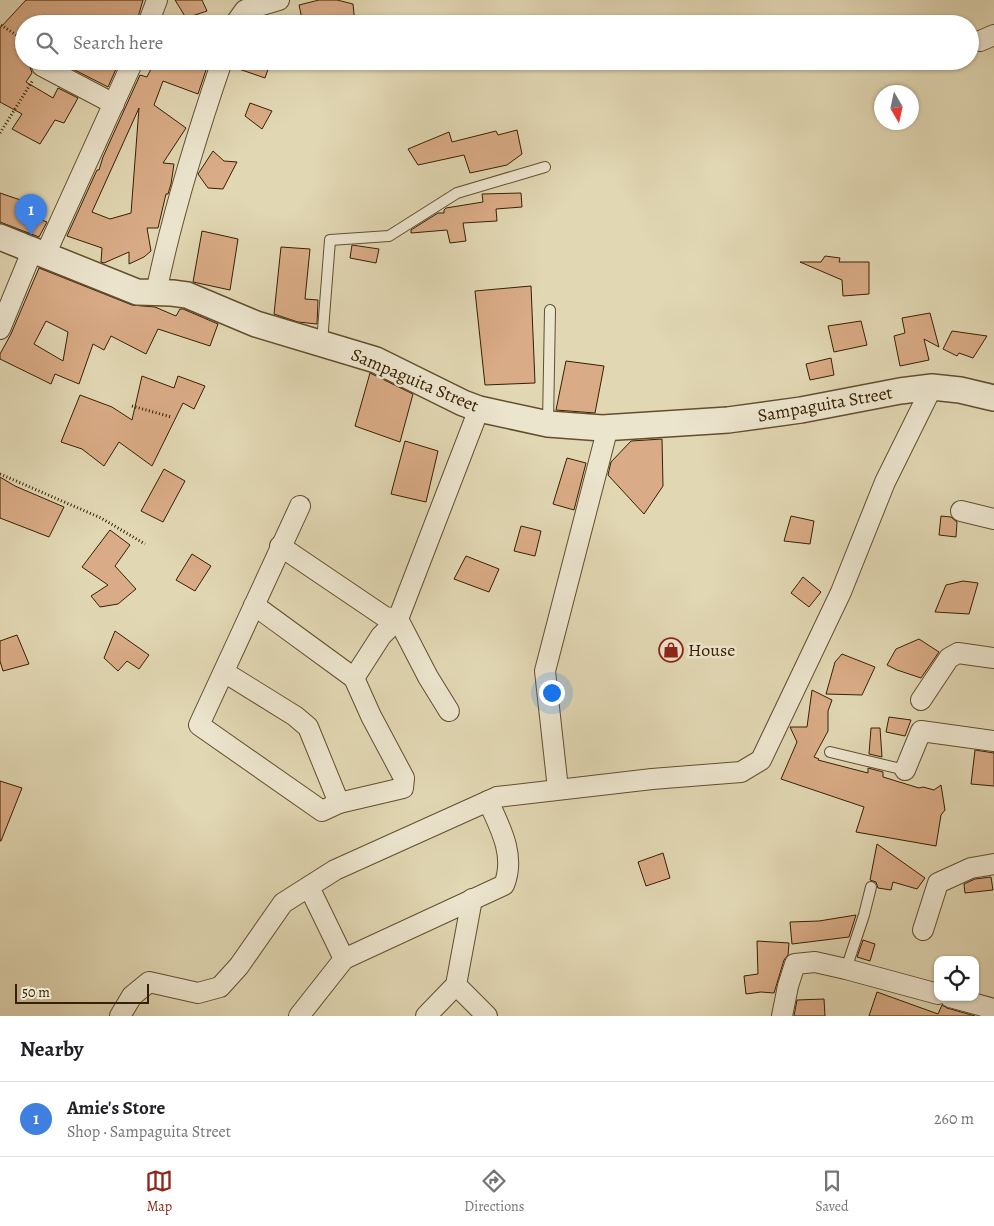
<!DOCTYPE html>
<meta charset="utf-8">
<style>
:root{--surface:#fff;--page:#f6f6f6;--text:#202124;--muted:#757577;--line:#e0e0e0;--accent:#8f2418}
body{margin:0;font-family:Alegreya,serif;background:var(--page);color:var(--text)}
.controls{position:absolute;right:15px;bottom:15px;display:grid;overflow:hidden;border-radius:10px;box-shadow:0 1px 4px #0004}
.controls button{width:45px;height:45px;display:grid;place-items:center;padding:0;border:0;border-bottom:1px solid var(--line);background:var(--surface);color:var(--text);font:25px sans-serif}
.compass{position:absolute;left:874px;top:85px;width:45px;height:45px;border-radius:50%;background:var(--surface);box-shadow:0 1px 4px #0004;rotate:171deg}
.scale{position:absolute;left:15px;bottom:12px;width:134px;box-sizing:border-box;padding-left:5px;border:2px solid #372000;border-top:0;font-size:14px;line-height:18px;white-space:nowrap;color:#372000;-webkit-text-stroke:4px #ece5ce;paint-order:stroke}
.you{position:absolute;left:551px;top:692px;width:18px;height:18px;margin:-12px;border:4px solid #fff;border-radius:50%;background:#1a73e8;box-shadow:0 0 0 8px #1a73e833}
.badge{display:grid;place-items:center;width:32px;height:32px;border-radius:50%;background:var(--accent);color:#fff;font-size:16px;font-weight:700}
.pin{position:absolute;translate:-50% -41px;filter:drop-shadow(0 1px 2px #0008)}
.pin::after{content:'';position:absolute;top:26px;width:18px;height:15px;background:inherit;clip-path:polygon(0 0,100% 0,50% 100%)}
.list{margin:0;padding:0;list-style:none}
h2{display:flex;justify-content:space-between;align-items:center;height:65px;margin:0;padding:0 20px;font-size:21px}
h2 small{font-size:16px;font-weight:400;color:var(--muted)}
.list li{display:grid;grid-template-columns:32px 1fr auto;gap:15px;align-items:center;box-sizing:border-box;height:75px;padding:0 20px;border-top:1px solid var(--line)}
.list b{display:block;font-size:19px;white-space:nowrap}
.list p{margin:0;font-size:16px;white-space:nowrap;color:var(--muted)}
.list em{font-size:16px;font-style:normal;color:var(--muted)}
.icon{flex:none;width:28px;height:28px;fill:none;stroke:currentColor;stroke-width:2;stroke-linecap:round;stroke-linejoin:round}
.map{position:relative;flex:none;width:994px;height:1016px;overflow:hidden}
.search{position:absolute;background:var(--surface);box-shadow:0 1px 4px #0004;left:15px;right:15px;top:15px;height:55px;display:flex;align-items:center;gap:12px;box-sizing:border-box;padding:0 18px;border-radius:28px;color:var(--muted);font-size:19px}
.sheet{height:140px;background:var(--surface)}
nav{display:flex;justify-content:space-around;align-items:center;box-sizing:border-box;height:70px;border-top:1px solid var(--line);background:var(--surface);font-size:14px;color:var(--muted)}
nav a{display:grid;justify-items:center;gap:2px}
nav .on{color:var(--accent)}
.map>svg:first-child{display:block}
.building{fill:#d9ab86;stroke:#372000;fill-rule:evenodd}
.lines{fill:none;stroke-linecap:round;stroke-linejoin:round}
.service-casing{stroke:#624e2d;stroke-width:12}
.minor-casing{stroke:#624e2d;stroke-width:22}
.tertiary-casing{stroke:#624e2d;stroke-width:28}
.path{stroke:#372000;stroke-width:3;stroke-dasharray:1 2.5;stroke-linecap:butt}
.service{stroke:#ece5ce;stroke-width:10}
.minor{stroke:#ece5ce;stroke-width:20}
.tertiary{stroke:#ece5ce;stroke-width:25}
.labels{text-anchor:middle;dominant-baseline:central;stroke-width:5;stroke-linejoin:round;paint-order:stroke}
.street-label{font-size:18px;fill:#372000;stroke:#ece5ce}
.poi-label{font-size:18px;fill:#372000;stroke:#ece5ce;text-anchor:start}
</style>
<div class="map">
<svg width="994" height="1016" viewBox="0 0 994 1016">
<rect width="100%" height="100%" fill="#e1d7b3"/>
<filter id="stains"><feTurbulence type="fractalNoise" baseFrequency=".004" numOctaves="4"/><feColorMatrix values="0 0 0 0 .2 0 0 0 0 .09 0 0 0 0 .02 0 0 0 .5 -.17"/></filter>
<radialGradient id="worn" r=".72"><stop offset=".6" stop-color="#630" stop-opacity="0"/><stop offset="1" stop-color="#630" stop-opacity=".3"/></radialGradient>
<g class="building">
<polygon points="26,0 143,0 136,24 24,24 24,61 31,61 30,67 32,73 26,82 53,98 58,88 78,98 64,123 55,120 40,144 12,129 22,114 0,102 0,28"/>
<polygon points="175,0 202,0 207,11 186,18"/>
<polygon points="319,0 337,0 353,4 355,24 303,24 299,5"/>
<polygon points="72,61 99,61 116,69 108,87 69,67"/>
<path d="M155 61H209L198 94 163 81 154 105 186 128 163 163 174 164 171 184 168 194H166L158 228H147L151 251 144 257 129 264V252L104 263 101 262 102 248 67 236 97 170H99L103 157 140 75 147 77ZM139 108 131 213 110 219 92 212Z"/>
<polygon points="234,61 271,61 265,78 233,67"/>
<polygon points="250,103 272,111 262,129 245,116"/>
<polygon points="517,130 522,154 507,165 470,173 464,155 418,165 408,149 449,132 452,142 496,131 498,135"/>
<polygon points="213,151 224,161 237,162 223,189 208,188 198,174"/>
<polygon points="0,193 35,205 30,216 47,222 39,237 0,222"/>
<polygon points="521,193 522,207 496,209 497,221 463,223 466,241 450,243 447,230 411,233 411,230 438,213 444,213 444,210 446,208 483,202 482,194"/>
<polygon points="202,231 238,239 230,290 193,282"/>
<polygon points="352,245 379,249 376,263 350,258"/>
<polygon points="281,247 310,249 305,299 318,300 317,324 298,322 274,314"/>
<polygon points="825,256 840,258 839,262 869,262 869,294 843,296 842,280 800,262 821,262"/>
<path d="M39 268 132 305 155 307 176 316 180 309H183L218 324 210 346 158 329 146 354 111 336 104 350 93 344 79 384 55 374 51 384 0 359V354L11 334ZM46 321 68 332 63 361 34 344Z"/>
<polygon points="531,286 535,383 485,385 475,291"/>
<polygon points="930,313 939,347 924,339 929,360 900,366 894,336 905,333 902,318"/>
<polygon points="861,321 867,345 834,352 828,326"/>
<polygon points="952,331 987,336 973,358 959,353 957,356 943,349"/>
<polygon points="831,358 834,375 810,380 806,364"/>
<polygon points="566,361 604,366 595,413 556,410"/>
<polygon points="370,373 413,394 400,442 355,426"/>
<polygon points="142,376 174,388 178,376 205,386 194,409 183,403 152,466 119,442 104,466 82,449 61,442 80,395 112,407 132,420"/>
<polygon points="662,439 663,486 644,514 608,475 611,462 631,441"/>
<polygon points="405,441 438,451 426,502 391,494"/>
<polygon points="567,458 586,463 574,510 553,504"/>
<polygon points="164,469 185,481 163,522 141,511"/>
<polygon points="0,477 15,486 64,507 49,537 0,518"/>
<polygon points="791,516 814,521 810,544 784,541"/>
<polygon points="941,516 951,517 957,522 956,537 939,535"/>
<polygon points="521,526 541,531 535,556 514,551"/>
<polygon points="110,530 130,545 115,566 136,589 118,604 100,607 91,596 108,585 82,567"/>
<polygon points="192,554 211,566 195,591 176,580"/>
<polygon points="466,556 499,569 489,592 454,579"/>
<polygon points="803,577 821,592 809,607 791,593"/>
<polygon points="963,581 978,583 969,614 935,612 946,585"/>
<polygon points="115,631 149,655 139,669 127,661 118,671 104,658"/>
<polygon points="17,635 29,664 3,671 0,661 0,641"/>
<polygon points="919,639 939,652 921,678 897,670 887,665 896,649"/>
<polygon points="842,654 875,667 862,695 826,694 835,662"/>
<polygon points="812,690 832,700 828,711 828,731 814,757 819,759 818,760 868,773 868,768 883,772 883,777 919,788 923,787 934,790 941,785 945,810 941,815 936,846 856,832 864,807 781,779 797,742 790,727 807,727"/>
<polygon points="889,717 911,720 905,736 886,732"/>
<polygon points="871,728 880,728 882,757 869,754"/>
<polygon points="975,750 994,753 994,786 971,784"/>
<polygon points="0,781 22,788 1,841 0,841"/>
<polygon points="877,844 925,878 917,889 893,882 891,890 878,888 876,882 870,880"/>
<polygon points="663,853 670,878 646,886 638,862"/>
<polygon points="991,877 993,890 965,893 964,884 975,879"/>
<polygon points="856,915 849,937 792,944 790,922 819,921"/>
<polygon points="863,940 875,944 870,961 857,957"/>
<polygon points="757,941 789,943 788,955 784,960 774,993 761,992 746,994 744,976 758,974"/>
<polygon points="877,992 938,1014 942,1005 947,1008 975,1016 869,1016"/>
<polygon points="824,999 825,1016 794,1016 797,1000"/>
</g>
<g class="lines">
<g class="service-casing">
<g id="service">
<polyline points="322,343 330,240 389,236 457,193 545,167"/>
<polyline points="548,423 550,310"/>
<polyline points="830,752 905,770"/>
<polyline points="846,969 864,915 871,887"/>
</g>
</g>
<g class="minor-casing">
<g id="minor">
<polyline points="148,24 157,0"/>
<polyline points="235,24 245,10 279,0"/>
<polyline points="980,41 994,35"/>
<polyline points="42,66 114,104"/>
<polyline points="45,255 133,61"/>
<path d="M156 293C172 214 196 137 222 61"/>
<polyline points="0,329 33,249"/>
<polyline points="961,511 994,519"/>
<polyline points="280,546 385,617 398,619 428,677 449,711"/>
<polyline points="254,605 354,678 371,716 404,778 403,788 339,803 322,811 199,725 300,506"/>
<polyline points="224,672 295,716 308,727 339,803"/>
<polyline points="354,678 381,636 398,619 479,409"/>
<polyline points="921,700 949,658 958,653 994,658"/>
<polyline points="905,770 921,731 994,741"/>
<polyline points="558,789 545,671 608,427"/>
<polyline points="309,887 344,959"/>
<polyline points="923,930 938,883 971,868 994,864"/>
<polyline points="456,985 487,1016"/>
<polyline points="950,997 994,1009"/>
<polyline points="120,1016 132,996 149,982 198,993 220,987 239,966 283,903 335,870 497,797 652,779 741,772 761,760 841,592 885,482 932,387"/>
<path d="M299 1016 344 959 504 885C516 856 500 827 488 801"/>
<polyline points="426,1016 456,985 472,899"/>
<polyline points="782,1016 788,986 795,964 815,962 846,969 938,994"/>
</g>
</g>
<g class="tertiary-casing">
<polyline id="tertiary" points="0,237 137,292 172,293 187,295 256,324 376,360 463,403 479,409 548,424 602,428 728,420 801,410 900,391 932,387 960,390 994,398"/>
</g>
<g class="path">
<polyline points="1,25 24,40"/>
<polyline points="0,133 33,80"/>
<polyline points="132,406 171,417"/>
<polyline points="0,474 101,518 145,544"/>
</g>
<use href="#service" class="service"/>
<use href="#minor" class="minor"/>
<use href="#tertiary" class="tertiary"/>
</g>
<defs>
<g id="shop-ring" transform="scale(1.25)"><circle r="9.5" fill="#ece5ce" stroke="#8f2418" stroke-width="1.5"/><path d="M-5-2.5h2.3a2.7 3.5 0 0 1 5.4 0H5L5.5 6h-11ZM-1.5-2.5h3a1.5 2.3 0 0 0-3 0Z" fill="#8f2418"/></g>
</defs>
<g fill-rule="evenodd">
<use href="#shop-ring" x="671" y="650"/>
</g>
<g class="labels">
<g class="street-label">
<text transform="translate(415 380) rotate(23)">Sampaguita Street</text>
<text transform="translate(825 404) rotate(-10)">Sampaguita Street</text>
</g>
<g class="poi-label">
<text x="688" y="650">House</text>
</g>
</g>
<rect width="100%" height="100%" filter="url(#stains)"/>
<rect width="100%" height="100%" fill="url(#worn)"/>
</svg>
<div class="controls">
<button><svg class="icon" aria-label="locate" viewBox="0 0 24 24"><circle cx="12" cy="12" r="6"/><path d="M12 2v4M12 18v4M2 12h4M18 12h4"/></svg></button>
</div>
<svg class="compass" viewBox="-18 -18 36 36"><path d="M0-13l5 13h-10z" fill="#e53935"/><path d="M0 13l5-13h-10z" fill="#757577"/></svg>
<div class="scale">50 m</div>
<div class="you"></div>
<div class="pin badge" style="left:31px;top:235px;background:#3f7fe0">1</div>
<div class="search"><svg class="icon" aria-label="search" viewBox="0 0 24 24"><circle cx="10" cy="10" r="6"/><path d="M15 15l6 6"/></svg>Search here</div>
</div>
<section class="sheet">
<h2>Nearby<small></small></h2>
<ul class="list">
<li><span class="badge" style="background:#3f7fe0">1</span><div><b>Amie's Store</b><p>Shop · Sampaguita Street</p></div><em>260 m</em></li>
</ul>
</section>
<nav>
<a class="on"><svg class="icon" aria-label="map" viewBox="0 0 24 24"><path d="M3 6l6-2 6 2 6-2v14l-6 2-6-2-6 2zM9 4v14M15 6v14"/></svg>Map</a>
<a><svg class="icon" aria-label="directions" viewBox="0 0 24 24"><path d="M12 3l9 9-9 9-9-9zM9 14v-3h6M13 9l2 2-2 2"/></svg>Directions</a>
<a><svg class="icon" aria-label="saved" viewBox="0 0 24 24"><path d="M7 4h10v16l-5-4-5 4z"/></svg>Saved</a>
</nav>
